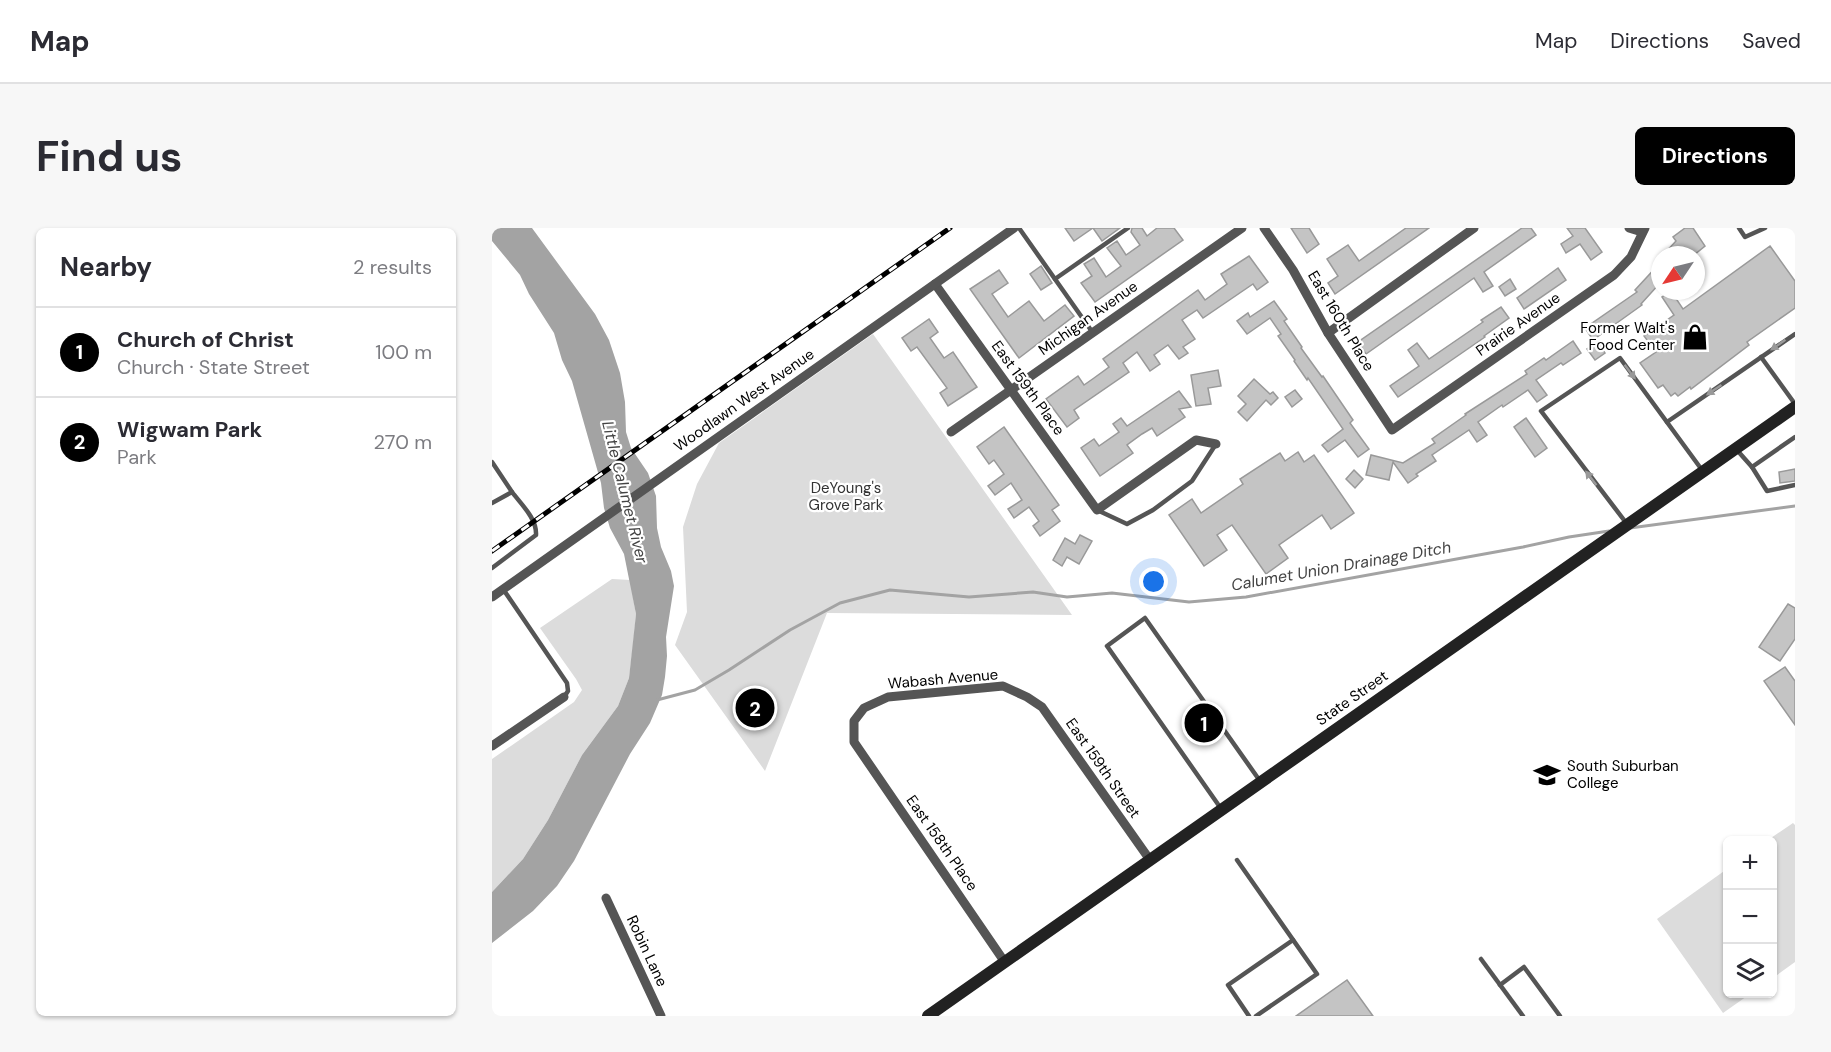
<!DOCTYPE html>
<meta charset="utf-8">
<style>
:root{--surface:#fff;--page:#f7f7f7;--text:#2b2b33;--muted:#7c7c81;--line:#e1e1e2;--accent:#000}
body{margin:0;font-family:"DM Sans",sans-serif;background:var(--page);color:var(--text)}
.controls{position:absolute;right:18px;bottom:18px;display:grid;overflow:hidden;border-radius:9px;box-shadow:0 2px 4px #0004}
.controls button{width:54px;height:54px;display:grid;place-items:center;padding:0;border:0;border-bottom:2px solid var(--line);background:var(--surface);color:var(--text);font:30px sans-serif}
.compass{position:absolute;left:1159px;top:18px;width:54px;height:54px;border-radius:50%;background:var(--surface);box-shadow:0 2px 4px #0004;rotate:235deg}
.you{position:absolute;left:662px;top:354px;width:21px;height:21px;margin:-15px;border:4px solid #fff;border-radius:50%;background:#1a73e8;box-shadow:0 0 0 9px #1a73e833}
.badge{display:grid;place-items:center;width:39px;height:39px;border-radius:50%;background:var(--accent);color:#fff;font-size:20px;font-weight:700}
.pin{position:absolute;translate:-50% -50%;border:3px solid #fff;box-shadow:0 2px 6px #0006}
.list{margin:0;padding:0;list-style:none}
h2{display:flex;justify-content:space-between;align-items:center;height:78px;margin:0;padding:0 24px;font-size:26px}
h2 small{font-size:20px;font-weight:400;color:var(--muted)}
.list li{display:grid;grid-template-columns:39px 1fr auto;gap:18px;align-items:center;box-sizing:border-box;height:90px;padding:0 24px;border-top:2px solid var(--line)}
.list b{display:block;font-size:22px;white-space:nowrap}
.list p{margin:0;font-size:20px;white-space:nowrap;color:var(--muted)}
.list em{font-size:20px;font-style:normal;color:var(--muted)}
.icon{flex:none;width:33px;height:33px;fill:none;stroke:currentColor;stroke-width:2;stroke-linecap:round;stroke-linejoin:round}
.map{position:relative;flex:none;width:1303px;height:788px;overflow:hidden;border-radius:9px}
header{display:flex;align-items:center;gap:36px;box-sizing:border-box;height:84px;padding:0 30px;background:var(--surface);border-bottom:2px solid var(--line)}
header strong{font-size:28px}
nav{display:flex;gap:33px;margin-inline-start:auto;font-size:21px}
.intro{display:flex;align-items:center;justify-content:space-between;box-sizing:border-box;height:144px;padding:0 36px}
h1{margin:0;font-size:42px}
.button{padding:15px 27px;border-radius:9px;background:var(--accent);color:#fff;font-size:21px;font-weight:700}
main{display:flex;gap:36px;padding:0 36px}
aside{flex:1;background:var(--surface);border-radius:9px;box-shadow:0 2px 4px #0004}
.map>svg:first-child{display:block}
.green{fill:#dcdcdc}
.water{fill:#a3a3a3}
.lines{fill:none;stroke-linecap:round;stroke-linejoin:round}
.stream{stroke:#a3a3a3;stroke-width:3}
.building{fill:#c4c4c4;stroke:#999;stroke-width:1.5}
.lane{stroke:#555;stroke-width:4.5}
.street{stroke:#555;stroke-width:9}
.secondary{stroke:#222;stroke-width:12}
.rail-casing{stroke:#000;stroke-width:5}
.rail{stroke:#fff;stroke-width:3;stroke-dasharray:9;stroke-linecap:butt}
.oneway{fill:#999}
.labels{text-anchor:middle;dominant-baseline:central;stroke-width:4.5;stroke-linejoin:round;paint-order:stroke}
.street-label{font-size:15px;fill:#000;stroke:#fff}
.poi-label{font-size:15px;fill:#000;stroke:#fff;text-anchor:end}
.park-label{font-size:15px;fill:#333;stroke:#fff}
.water-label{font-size:16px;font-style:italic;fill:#444;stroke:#fff}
</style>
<header>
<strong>Map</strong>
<nav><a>Map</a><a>Directions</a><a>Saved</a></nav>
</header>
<div class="intro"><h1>Find us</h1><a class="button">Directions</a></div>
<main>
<aside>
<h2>Nearby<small>2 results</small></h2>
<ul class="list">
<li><span class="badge">1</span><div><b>Church of Christ</b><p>Church · State Street</p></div><em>100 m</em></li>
<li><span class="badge">2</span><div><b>Wigwam Park</b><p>Park</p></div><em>270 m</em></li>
</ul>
</aside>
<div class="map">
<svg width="1303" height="788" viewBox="0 0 1303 788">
<rect width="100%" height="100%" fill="#fff"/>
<g class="green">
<polygon points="381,106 580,387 335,385 273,543 183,417 195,384 191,299 205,256 227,215"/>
<polygon points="120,351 138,352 144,386 141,418 137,450 126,478 90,527 56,592 31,631 0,664 0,531 82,474 90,462 84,451 48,400"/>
<polygon points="1301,595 1303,597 1303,734 1281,750 1280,612 1276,612"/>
<polygon points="1235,641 1236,766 1258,766 1231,785 1165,691"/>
</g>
<polygon class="water" points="0,0 40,0 103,86 117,112 128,145 133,174 134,204 139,220 156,245 164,268 165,300 169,319 179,343 182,358 174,409 175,428 173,449 170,467 158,495 138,526 82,633 65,658 41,683 0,715 0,664 31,631 56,592 90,527 126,478 137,450 144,386 132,326 118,300 112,280 109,255 80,153 70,132 62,105 37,66 28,47 0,13"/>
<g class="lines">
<g class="stream">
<polyline points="1138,300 1303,278"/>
<polyline points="165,472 203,462 237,442 298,402 348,375 398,362 477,369 541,364 575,369 620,365 697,374 754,369 1031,319 1077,309 1117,303"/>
</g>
</g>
<g class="building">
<polygon points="573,0 628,0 610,13 601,0 582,13"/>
<polygon points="640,0 650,0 655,8 665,0 682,0 691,12 603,74 589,55 600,48 592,36 602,30 614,49 629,38 615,20 625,13 634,27 648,17 639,4"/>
<polygon points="799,0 817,0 827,16 815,25"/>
<polygon points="914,0 937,0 843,66 836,55 846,48 835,31 856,17 867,33"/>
<polygon points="1030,0 1039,0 1044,7 992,44 1001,58 991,64 982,50 874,126 866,114"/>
<polygon points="1075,0 1093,0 1110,24 1099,32 1088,16 1074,25 1069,16 1081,8"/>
<polygon points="1193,0 1201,0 1213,18 1202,27 1171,27 1184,13 1181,9"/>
<polygon points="1278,18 1303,53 1303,80 1255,114 1257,117 1199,161 1198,159 1186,168 1183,165 1179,168 1171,157 1166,160 1148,135 1164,124 1152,108 1182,87 1170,69 1179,63 1191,81"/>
<polygon points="757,28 776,54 765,62 761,56 711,90 705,82 690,92 703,111 691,119 696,125 687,131 676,117 662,127 668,136 658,143 645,124 631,135 637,144 582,182 587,190 575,199 554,171 586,148 592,157 602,150 617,139 611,131 706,62 713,72 735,56 729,46"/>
<polygon points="1168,35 1168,55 1149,76 1150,77 1101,112 1093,100 1145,64 1143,62"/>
<polygon points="549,38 560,55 549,62 538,46"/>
<polygon points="1066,40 1074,52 1032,81 1025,70"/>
<polygon points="507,42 516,55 500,66 516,89 537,73 552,93 573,77 582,88 527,130 478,61"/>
<polygon points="1018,51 1024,61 1013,68 1007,59"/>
<polygon points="782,73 795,91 792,93 810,119 809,120 830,149 831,148 861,192 858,195 877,221 866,229 853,212 836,224 830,217 851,201 816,150 815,152 802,133 803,132 786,108 789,106 778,90 755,106 745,93 756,85 758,89"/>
<polygon points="1009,79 1017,90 992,108 993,109 906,169 898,158 927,138 916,122 925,115 937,131 991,94 989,92"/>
<polygon points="437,91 446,104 438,110 452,130 461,124 485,159 456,178 448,165 455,160 425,119 419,123 410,110"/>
<polygon points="1081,113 1089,125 1071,137 1069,135 1044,152 1055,167 1045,174 1036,162 1011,179 1010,177 986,194 995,207 985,214 977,202 940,227 944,233 924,246 926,248 916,255 901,234 897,252 874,247 879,227 911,235 943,215 940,211 974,187 973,186 1035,146 1033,143 1052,130 1054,132"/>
<polygon points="1106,114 1113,125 1103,132 1095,121"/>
<polygon points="726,142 729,158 716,160 719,176 704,178 699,147"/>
<polygon points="762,151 778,166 781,164 786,170 779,177 774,172 755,193 746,184 754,176 746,168"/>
<polygon points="803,162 810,171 800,179 793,169"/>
<polygon points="687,163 699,179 687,181 693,189 665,208 660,200 650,206 635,217 641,225 608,248 589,220 602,211 607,218 627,204 621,196 629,190 635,198"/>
<polygon points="1034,190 1055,220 1043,229 1022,199"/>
<polygon points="512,199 567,277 560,282 568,293 548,308 541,298 547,293 537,279 522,290 516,281 530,272 519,255 503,267 496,258 512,246 502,232 497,236 485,219"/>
<polygon points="806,224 812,234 822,227 862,285 839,301 830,287 787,317 796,330 774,346 740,297 725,307 735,322 712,338 677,287 700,271 709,285 751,256 748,251 788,225 793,233"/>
<polygon points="1303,241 1303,253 1288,255 1287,244"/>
<polygon points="862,242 871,251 863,260 854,251"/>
<polygon points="588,307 600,313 587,336 575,329 570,338 561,332 573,310 583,316"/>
<polygon points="1296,376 1303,380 1303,411 1288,433 1267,419"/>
<polygon points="1293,439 1303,453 1303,497 1272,453"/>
<polygon points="855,752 881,788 804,788"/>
</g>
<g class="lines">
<g class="lane">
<polyline points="527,0 601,105"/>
<polyline points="1247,0 1253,9 1273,0"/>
<polyline points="563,51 636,0"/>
<polyline points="1269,129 1303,176"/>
<polyline points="1175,194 1303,106"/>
<polyline points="1303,209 1260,239 1275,263 1303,257"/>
<polyline points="1244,221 1260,239"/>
<polyline points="0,234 20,264"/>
<path d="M0 275 20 264C30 277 45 291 44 307L0 340"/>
<polyline points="605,282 635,296 661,282 700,253 724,216"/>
<polyline points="1135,296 1049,183 1128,130 1210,242"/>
<polyline points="11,361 75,455 76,463 72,469"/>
<polyline points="730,582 615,418 653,390 768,553"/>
<polyline points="745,632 825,746 764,788"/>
<polyline points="989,731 1031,788"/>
<polyline points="1008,757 1032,739 1068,788"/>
<polyline points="757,788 736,757 801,712"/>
</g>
<g class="street">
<polyline points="772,0 801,42 836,105 900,202 1122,47 1139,29 1153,0"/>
<polyline points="1137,0 1150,4"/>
<polyline points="443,56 605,282 704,212 724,216"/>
<polyline points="836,105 982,0"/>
<polyline points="459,204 750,0"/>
<polyline points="0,369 522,0"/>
<polyline points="0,518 72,469"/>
<polyline points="114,670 169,788"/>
<polyline points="512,733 362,514 362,493 372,480 396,469 511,458 535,469 550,479 658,632"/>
</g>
<polyline class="secondary" points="436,788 1303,179"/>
<g class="rail-casing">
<polyline id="rail" points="0,323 458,0"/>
</g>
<use href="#rail" class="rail"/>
</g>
<defs><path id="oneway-solid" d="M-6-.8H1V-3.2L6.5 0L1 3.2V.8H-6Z" transform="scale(1.5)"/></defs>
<g class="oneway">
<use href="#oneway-solid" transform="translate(1286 117) rotate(145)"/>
<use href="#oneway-solid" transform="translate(1138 144) rotate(53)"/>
<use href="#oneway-solid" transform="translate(1222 162) rotate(146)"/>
<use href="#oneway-solid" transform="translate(1099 250) rotate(-127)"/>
</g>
<defs>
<g id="shop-bare" transform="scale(2.07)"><path d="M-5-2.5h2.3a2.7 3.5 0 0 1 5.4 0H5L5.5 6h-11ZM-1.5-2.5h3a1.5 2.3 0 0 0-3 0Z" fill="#000" stroke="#fff" stroke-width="2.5" paint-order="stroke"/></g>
<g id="university-bare" transform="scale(2.07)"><path d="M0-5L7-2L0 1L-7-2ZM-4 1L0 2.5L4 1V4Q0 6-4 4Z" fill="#000" stroke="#fff" stroke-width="2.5" paint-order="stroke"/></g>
</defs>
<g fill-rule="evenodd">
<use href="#shop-bare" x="1203" y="109"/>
<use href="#university-bare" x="1055" y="547"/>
</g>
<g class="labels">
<g class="street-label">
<text transform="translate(596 90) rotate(-35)">Michigan Avenue</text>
<text transform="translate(849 93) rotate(59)">East 160th Place</text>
<text transform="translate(1026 96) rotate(-35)">Prairie Avenue</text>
<text transform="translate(536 160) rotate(54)">East 159th Place</text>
<text transform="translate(252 172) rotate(-35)">Woodlawn West Avenue</text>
<text transform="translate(451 451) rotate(-5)">Wabash Avenue</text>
<text transform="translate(860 470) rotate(-35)">State Street</text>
<text transform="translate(611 540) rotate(55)">East 159th Street</text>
<text transform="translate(450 615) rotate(55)">East 158th Place</text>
<text transform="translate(155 723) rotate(65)">Robin Lane</text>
</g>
<g class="poi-label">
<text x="1183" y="100">Former Walt's<tspan x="1183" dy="17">Food Center</tspan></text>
<text x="1075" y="538" text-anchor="start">South Suburban<tspan x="1075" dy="17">College</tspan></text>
</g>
<g class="park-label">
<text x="354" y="260">DeYoung's<tspan x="354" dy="17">Grove Park</tspan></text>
</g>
<g class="water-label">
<text transform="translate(133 264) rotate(76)">Little Calumet River</text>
<text transform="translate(849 338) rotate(-10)">Calumet Union Drainage Ditch</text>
</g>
</g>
</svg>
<div class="controls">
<button>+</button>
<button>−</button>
<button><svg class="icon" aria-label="layers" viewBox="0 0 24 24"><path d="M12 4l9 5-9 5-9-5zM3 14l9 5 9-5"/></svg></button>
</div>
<svg class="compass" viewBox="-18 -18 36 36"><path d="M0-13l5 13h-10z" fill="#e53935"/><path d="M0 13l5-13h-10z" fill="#7c7c81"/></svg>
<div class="you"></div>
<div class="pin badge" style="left:712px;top:495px">1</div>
<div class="pin badge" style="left:263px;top:480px">2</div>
</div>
</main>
